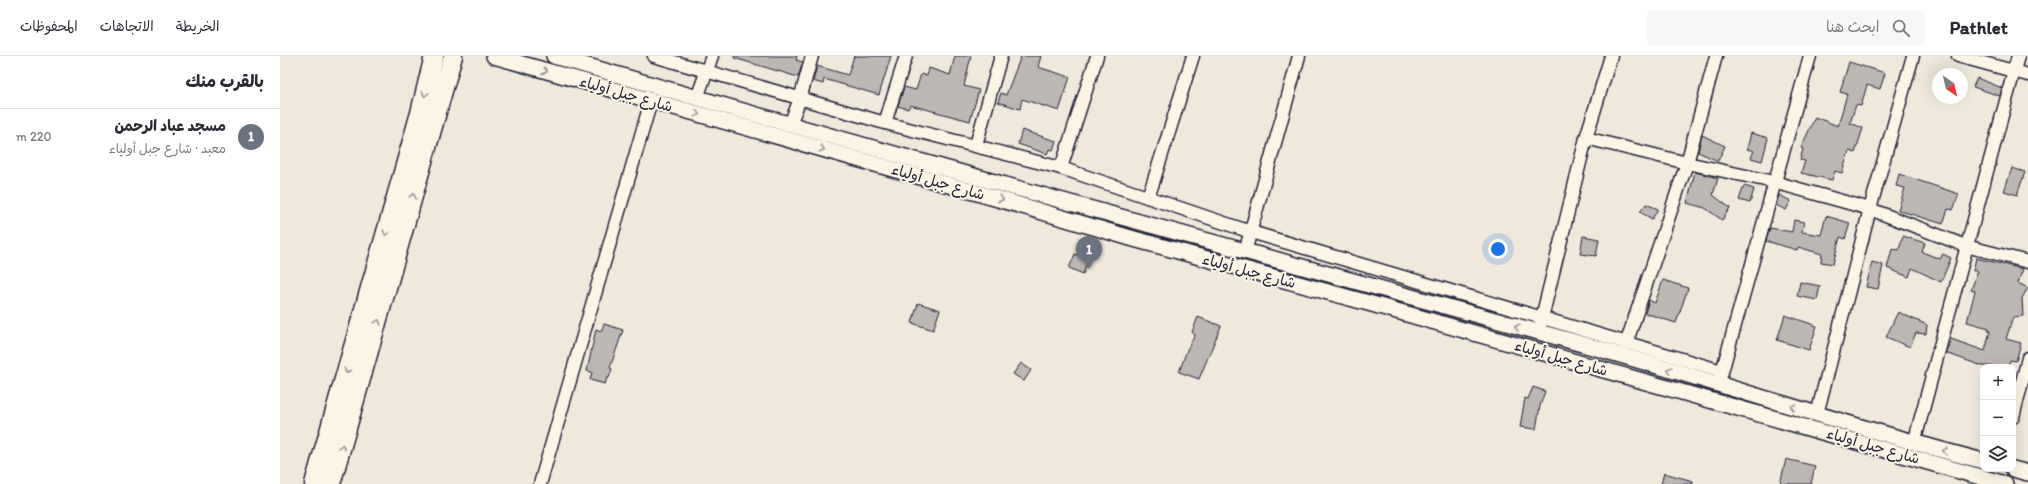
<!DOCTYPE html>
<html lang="ar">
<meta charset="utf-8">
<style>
:root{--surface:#fff;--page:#f7f7f7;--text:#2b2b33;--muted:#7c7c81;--line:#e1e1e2;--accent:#2563eb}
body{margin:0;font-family:Itim,"Playpen Sans Arabic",sans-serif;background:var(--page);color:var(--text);direction:rtl}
.controls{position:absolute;right:12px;bottom:12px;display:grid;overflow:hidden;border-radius:8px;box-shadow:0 4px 16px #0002}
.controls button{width:36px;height:36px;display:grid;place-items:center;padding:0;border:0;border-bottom:1px solid var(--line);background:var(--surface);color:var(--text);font:20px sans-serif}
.compass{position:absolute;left:1652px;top:12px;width:36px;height:36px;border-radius:50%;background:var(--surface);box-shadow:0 4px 16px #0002;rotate:146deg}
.you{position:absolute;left:1218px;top:193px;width:14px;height:14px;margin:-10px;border:3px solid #fff;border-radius:50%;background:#1a73e8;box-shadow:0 0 0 6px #1a73e833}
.badge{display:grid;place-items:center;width:26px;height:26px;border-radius:50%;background:var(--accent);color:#fff;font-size:13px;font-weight:700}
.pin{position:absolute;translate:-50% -33px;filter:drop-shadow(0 1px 2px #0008)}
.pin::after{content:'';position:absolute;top:21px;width:14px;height:12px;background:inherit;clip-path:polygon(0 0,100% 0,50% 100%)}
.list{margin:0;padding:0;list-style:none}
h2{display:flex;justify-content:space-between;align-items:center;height:52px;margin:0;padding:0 16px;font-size:17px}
h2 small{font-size:13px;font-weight:400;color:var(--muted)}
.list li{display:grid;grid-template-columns:26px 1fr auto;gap:12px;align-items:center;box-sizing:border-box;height:56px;padding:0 16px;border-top:1px solid var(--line)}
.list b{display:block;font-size:15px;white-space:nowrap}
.list p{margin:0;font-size:13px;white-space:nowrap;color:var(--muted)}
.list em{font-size:13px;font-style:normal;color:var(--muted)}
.icon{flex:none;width:22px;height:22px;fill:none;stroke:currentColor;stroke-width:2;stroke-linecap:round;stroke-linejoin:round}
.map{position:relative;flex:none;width:1748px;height:428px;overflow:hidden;direction:ltr}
header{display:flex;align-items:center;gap:24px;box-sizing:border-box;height:56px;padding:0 20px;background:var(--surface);border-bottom:1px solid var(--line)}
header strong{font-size:19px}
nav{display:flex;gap:22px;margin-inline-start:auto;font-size:14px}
.search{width:280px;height:36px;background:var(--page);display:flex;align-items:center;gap:10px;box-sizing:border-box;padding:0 14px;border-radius:8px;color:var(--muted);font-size:15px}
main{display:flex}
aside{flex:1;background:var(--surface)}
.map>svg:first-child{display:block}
.building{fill:#bcb7b3;stroke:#22223b}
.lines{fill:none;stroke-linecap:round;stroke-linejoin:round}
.minor-casing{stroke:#22223b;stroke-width:15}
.major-casing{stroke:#22223b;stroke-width:18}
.highway-casing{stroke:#22223b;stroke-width:21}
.minor{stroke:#fcf5e5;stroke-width:12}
.major{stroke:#fcf5e5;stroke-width:15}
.highway{stroke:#fcf5e5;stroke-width:18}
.oneway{stroke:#9a9698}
.labels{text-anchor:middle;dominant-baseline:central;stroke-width:4;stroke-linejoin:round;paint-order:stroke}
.street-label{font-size:15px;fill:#22223b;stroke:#fcf5e5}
</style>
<header>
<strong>Pathlet</strong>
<div class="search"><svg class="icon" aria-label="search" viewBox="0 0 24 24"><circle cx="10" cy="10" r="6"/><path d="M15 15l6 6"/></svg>ابحث هنا</div>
<nav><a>الخريطة</a><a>الاتجاهات</a><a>المحفوظات</a></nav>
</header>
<main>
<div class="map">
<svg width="1748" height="428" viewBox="0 0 1748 428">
<rect width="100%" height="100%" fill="#efe8db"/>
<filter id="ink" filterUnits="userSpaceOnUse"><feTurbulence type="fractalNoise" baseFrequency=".025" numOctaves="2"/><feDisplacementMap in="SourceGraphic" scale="8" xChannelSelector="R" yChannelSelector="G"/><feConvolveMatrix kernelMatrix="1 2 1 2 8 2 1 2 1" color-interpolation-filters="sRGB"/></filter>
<g filter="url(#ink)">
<g class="building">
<polygon points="454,0 517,0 516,4 523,6 518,21 454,2"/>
<polygon points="574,0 611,0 599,39 544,23 543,28 533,25 537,10 568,19"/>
<polygon points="675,0 691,0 684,30 699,34 690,65 630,49 628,53 618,50 624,31 636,34 641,18 647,20 649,12 670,19"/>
<polygon points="741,0 761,0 758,11 790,21 779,55 742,43 740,53 718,46 721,37 726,39"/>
<polygon points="1569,6 1605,17 1600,33 1587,29 1581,50 1576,49 1570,67 1583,72 1575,97 1569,95 1562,117 1555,115 1552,124 1521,117 1525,105 1520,104 1523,93 1521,92 1535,61 1558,70 1567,38 1560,36"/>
<polygon points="1697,22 1722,32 1720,40 1693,31"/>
<polygon points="742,74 776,85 773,94 769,93 767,98 738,88"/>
<polygon points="1471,77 1488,82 1482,105 1471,102 1474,95 1467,93"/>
<polygon points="1422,79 1445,90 1438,105 1418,96"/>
<polygon points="1732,112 1745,116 1737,139 1724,135"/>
<polygon points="1415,116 1438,122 1433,139 1450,152 1442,164 1425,152 1407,147"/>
<polygon points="1619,118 1679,138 1673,154 1668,153 1663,168 1618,154 1625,132 1616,130"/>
<polygon points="1464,130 1474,133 1470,147 1459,144"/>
<polygon points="1499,139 1511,145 1506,154 1496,149"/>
<polygon points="1366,148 1378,153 1372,163 1360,156"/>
<polygon points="1546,160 1570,167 1565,183 1560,181 1553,208 1541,206 1542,198 1518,191 1517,194 1486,185 1490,172 1512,176 1514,164 1524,166 1522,176 1541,179"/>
<polygon points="1303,180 1319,183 1316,200 1300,198"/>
<polygon points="1623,180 1645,187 1642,196 1660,203 1663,198 1671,202 1661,226 1632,212 1629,221 1607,212 1612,193 1619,194"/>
<polygon points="795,198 809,203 803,218 789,212"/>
<polygon points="1696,202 1743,213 1738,227 1748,232 1742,242 1743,260 1733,261 1726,283 1741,287 1736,305 1730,304 1728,311 1702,310 1666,297 1671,283 1705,295 1710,275 1708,275 1709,272 1687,266 1695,235 1691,234 1698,215 1693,215"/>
<polygon points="1592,206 1603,209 1598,233 1586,231"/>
<polygon points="1383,224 1408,232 1396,267 1365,257 1369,244 1375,247"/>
<polygon points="1520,226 1540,230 1537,244 1517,240"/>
<polygon points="638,247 660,254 653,274 632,267"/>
<polygon points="1618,256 1647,269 1646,278 1636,277 1630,291 1606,281"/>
<polygon points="1505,259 1537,270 1529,294 1497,284"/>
<polygon points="918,261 941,270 919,323 899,316 907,294 915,279 912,276"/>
<polygon points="324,268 343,274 330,312 332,313 329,322 327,322 325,328 310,324 312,316 307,315 316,273 321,275"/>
<polygon points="741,307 751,314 744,325 733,318"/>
<polygon points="1253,331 1265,335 1260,350 1256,373 1240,371 1245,342 1248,343"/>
<polygon points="1506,403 1535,410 1531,428 1500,428"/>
<polygon points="1384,417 1413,425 1413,428 1381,428"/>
</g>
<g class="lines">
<g class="minor-casing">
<g id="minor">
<polyline points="374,0 605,67 781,112 971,176 1442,315"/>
<polyline points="1678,0 1748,19"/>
<polyline points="417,42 432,0"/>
<polyline points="605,67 626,0"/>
<polyline points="510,68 520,43 532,0"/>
<polyline points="1306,82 1407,107 1494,126 1590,153 1686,190 1748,206"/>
<polyline points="696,89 721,0"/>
<polyline points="781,112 817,0"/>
<polyline points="867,141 872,130 913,0"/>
<polyline points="965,196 1019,0"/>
<polyline points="1260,270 1306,82 1331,0"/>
<polyline points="1346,288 1407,107 1436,0"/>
<polyline points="1440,323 1530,0"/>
<polyline points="1537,358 1590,153 1633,0"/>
<polyline points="1733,361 1748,302"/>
<polyline points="1634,387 1738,0"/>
<polyline points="260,428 371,45"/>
</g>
</g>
<g class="major-casing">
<g id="major">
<polyline points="214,0 729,146 854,183 1092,248 1725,428"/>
<path d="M274 0C618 102 964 194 1309 290 1441 327 1570 371 1703 405"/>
<polyline points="1733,413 1748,417"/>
</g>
</g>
<g class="highway-casing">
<g id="highway">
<polyline points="34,428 140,57 154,0"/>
<polyline points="51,428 173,0"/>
</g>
</g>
<use href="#minor" class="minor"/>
<use href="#major" class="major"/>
<use href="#highway" class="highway"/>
</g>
<defs><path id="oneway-chevron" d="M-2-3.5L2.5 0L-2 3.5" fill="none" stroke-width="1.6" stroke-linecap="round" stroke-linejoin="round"/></defs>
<g class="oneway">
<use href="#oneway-chevron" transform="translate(265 15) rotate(16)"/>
<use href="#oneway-chevron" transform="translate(145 38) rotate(104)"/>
<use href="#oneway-chevron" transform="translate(417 58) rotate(16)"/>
<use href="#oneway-chevron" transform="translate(542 93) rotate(16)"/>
<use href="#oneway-chevron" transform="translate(133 140) rotate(-74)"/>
<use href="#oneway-chevron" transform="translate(721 143) rotate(16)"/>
<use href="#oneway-chevron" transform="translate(106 177) rotate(106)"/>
<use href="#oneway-chevron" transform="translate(98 266) rotate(-74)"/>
<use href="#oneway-chevron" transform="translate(1237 271) rotate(-164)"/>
<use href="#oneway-chevron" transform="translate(1389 314) rotate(-163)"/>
<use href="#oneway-chevron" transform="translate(67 315) rotate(106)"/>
<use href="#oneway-chevron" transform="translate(1513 351) rotate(-164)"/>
<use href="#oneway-chevron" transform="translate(62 391) rotate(-74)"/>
<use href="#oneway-chevron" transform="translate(1665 395) rotate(-166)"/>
</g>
</g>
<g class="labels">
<g class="street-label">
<text transform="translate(346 38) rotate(16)">شارع جبل أولياء</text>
<text transform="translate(658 126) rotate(16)">شارع جبل أولياء</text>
<text transform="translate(969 215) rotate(15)">شارع جبل أولياء</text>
<text transform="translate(1281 302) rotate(16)">شارع جبل أولياء</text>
<text transform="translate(1593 390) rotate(16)">شارع جبل أولياء</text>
</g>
</g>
</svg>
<div class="controls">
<button>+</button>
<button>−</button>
<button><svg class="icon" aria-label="layers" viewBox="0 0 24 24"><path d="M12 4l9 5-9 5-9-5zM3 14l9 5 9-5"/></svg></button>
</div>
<svg class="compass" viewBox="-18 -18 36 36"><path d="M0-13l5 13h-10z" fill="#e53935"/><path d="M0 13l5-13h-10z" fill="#7c7c81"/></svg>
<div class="you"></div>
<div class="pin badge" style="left:809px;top:213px;background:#6b7280">1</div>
</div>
<aside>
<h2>بالقرب منك<small></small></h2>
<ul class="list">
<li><span class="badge" style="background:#6b7280">1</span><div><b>مسجد عباد الرحمن</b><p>معبد · شارع جبل أولياء</p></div><em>220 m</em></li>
</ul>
</aside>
</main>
